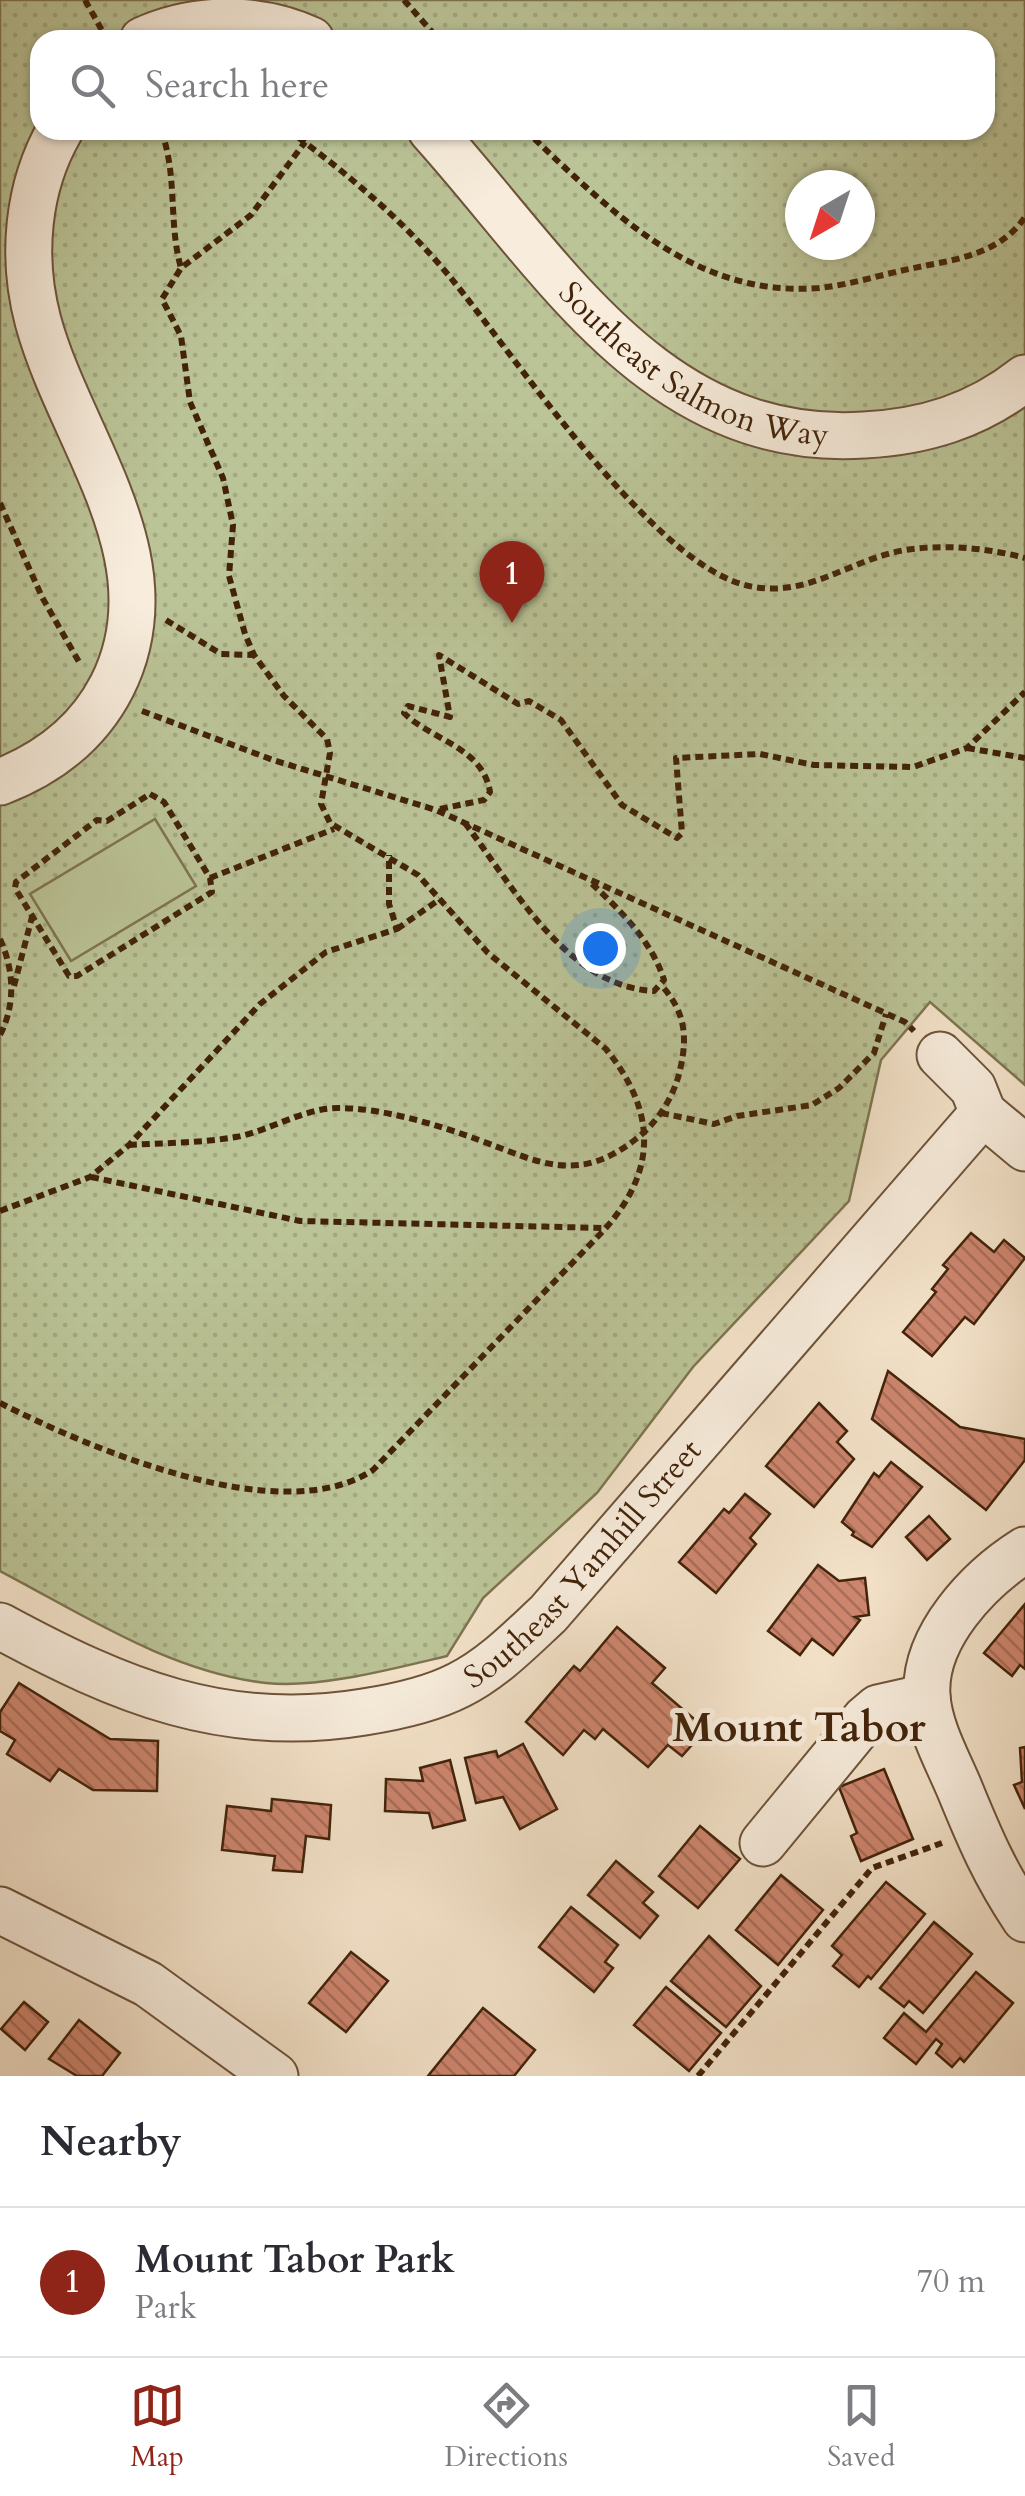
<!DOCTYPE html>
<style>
:root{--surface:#fff;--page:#f7f7f7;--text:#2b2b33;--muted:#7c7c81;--line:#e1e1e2;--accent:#8f2418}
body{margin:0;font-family:Cardo,serif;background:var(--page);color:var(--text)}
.compass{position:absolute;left:785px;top:170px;width:90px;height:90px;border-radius:50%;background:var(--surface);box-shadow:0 2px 8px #0004;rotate:219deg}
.you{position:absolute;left:600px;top:948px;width:35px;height:35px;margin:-25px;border:8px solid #fff;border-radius:50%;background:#1a73e8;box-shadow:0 0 0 15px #1a73e833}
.badge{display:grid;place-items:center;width:65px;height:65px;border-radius:50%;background:var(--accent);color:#fff;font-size:32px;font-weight:700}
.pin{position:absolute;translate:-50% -82px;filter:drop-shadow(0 2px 5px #0008)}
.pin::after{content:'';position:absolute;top:52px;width:35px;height:30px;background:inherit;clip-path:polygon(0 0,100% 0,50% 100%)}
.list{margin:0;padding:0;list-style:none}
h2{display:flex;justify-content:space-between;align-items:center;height:130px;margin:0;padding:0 40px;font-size:42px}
h2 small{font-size:32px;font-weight:400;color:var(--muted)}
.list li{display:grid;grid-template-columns:65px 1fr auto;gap:30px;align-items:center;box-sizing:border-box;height:150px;padding:0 40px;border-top:2px solid var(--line)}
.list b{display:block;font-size:38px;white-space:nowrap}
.list p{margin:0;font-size:32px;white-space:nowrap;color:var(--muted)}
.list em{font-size:32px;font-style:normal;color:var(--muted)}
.icon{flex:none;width:55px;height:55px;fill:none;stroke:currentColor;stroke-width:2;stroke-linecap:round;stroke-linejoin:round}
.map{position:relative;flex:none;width:1025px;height:2076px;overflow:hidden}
.search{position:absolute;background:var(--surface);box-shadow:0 2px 8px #0004;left:30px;right:30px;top:30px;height:110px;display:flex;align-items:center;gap:25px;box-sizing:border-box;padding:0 35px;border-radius:30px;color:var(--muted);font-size:38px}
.sheet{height:280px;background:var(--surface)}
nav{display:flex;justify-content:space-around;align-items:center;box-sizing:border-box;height:140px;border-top:2px solid var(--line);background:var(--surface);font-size:28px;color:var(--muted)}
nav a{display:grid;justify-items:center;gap:5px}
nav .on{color:var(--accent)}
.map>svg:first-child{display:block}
.park{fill:url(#park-dots);stroke:#7e7450;stroke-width:2.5;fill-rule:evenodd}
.pitch{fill:#bbc497;stroke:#7e7450;stroke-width:2.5}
.building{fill:url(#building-back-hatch);stroke:#42230a;stroke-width:2.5}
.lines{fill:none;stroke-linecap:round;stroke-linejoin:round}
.minor-casing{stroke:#6e533a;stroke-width:49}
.path{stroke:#42230a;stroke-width:6;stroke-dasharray:8 5;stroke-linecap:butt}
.minor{stroke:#f8eddd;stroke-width:45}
.labels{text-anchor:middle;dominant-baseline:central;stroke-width:10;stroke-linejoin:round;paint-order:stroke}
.street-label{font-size:32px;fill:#42230a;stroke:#f8eddd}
.district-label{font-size:42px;font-weight:bold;fill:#42230a;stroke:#f8eddd}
</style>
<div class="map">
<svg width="1025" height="2076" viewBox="0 0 1025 2076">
<defs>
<pattern id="park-dots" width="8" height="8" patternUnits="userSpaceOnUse" patternTransform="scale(2.5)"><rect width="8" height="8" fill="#bbc497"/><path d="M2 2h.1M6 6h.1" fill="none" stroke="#a2a881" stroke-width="1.8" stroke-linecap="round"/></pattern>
<pattern id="building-back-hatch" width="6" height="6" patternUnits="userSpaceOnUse" patternTransform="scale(2.5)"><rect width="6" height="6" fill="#ce866f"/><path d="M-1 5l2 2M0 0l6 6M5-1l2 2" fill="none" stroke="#a96d59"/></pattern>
</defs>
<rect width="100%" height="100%" fill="#f4e3ca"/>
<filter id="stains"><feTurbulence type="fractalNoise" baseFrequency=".002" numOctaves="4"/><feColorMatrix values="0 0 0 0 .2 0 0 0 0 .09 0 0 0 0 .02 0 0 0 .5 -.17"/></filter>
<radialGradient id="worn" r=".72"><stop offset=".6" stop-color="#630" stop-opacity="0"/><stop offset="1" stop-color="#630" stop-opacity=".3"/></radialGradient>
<path class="park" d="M0 0H1025V1085L930 1002 881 1060 849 1201 693 1367 597 1493 483 1598 447 1656C396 1668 318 1689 266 1683 170 1672 84 1615 0 1571ZM40 40H985V130H40ZM800 185H860V245H800Z"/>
<polygon class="pitch" points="155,819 196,886 71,961 30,894"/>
<g class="building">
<polygon points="971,1233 994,1252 1004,1240 1025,1258 974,1324 965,1317 932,1356 903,1332 936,1292 932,1289 948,1269 943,1265"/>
<polygon points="888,1371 960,1427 1025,1439 1025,1460 986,1510 872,1419"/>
<polygon points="819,1403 847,1431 837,1442 854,1459 814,1507 766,1466"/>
<polygon points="891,1462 922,1487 872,1547 852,1535 854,1532 842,1522 874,1473 879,1477"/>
<polygon points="745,1494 770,1514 750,1538 756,1544 716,1593 679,1562 724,1509 729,1513"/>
<polygon points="929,1516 950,1539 927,1560 906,1537"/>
<polygon points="818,1565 839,1581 865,1578 869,1615 855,1617 860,1620 833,1655 812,1639 800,1655 768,1631"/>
<polygon points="1025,1604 1025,1669 1020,1665 1012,1676 984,1653"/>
<polygon points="617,1627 665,1668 652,1683 706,1729 682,1756 668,1745 648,1767 603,1729 595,1739 584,1730 563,1755 526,1722 574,1666 580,1671"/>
<polygon points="19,1683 110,1739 158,1741 157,1791 93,1790 59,1769 50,1781 7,1754 15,1740 0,1731 0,1712"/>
<polygon points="523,1744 557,1809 520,1829 503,1797 476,1803 465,1758 496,1751 498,1757"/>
<polygon points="1025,1747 1025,1809 1014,1785 1022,1782 1020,1748"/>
<polygon points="450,1760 465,1820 433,1828 429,1813 385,1811 386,1779 423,1781 420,1768"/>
<polygon points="884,1769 913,1839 861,1861 851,1836 857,1833 839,1787"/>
<polygon points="272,1799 331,1805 329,1839 306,1836 302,1872 273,1870 275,1856 222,1850 227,1806 271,1811"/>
<polygon points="700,1826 740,1859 698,1908 659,1876"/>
<polygon points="616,1861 653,1892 643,1903 658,1916 640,1938 588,1895"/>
<polygon points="781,1875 823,1910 778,1965 736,1930"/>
<polygon points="886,1882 925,1914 871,1979 868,1976 859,1987 833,1966 842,1955 832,1946"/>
<polygon points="571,1907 618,1945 605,1962 613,1968 594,1992 539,1947"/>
<polygon points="934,1922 972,1954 923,2013 909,2001 904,2007 880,1988"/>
<polygon points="709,1936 761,1986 726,2027 671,1981"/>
<polygon points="351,1952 388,1981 346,2032 309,2003"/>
<polygon points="976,1972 1013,2003 964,2062 960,2058 952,2067 936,2053 942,2044 936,2039 916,2064 884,2038 904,2013 926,2032"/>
<polygon points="666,1987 721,2033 689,2071 634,2025"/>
<polygon points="24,2002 48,2022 25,2050 1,2029"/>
<polygon points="483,2008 535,2050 514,2076 428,2076"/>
<polygon points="79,2020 120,2053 102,2076 77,2076 49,2059"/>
</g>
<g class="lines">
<g class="minor-casing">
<g id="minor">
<path d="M143 40C196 16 259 16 311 40"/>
<path id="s1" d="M431 130C553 265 656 448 864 435 924 432 977 416 1025 378"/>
<path d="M0 782C49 763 88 733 112 686 176 559 70 440 38 321 21 257 27 187 60 130"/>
<polyline points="940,1055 973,1088 983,1113"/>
<polyline points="983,1113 1025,1148"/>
<path d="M1025 1550C979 1579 923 1637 927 1696 929 1728 948 1761 960 1790 980 1839 995 1874 1025 1919"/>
<path id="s2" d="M0 1626C120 1691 225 1735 364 1712 396 1707 430 1700 459 1685 493 1668 521 1639 548 1614L983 1113"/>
<polyline points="763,1843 865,1719 878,1708 927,1697"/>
<polyline points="0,1910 148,1984 275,2076"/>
</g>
</g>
<g class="path">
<polyline points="85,0 104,34"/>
<polyline points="404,0 439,40"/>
<path d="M161 130C178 176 168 222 181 268"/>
<path d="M288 130C347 173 404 221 450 277 515 356 644 551 738 583 802 604 846 560 905 550 943 544 988 548 1025 558"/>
<path d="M525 130C610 210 693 298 819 288 849 285 880 275 909 269 951 260 999 256 1025 217"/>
<polyline points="0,503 42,597 79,662"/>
<polyline points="166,620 221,654 254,655"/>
<polyline points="142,711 273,760 436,810 905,1022 914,1031"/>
<polyline points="967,748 1025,758"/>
<polygon points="150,794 164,802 210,878 212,892 77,976 69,976 15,888 16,882 97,820 107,821"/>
<path d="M440 809 484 800 490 792C483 747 431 740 404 713L408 706 450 717 439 655 518 704 529 701 561 720 622 805 677 838 682 833 676 758 760 754 814 765 913 767 967 748 1025 692"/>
<path d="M465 823C512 885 567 987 654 991L664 980C652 941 619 909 590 882"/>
<polyline points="210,878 334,829"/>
<polyline points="397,929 440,899"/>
<path d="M0 939C14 970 16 1004 0 1035"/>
<polyline points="14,986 32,917"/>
<polyline points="661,1113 714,1124 737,1116 812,1105 839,1088 874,1053 886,1014"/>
<path d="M129 1145C164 1143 201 1143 236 1137 269 1131 304 1108 338 1108 383 1108 438 1125 479 1140 539 1162 577 1185 636 1139 657 1123 674 1097 680 1070 688 1036 685 1012 662 986"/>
<polyline points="91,1177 300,1221 604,1228"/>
<polyline points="0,1211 90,1177 129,1145 260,1004 326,952 397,929 389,904 389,855"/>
<path d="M0 1403C89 1448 281 1531 373 1470L605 1229C658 1169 656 1111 606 1049L488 953 418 875 330 823 321 804 330 753 327 739 284 696 254 655 245 634 229 576 233 525 223 478 190 402 181 336 162 299 181 268 251 215 305 142"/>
<polyline points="698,2076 872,1868 942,1843"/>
</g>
<use href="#minor" class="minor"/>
</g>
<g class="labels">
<g class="street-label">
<text stroke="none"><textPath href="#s1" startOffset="362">Southeast Salmon Way</textPath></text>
<text stroke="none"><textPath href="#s2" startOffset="655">Southeast Yamhill Street</textPath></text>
</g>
<g class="district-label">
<text x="799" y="1727">Mount Tabor</text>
</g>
</g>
<rect width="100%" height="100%" filter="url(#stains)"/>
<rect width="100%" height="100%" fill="url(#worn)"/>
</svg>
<svg class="compass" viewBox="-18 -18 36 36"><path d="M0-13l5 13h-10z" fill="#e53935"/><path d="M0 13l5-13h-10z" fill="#7c7c81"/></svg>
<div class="you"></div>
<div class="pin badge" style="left:512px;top:623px">1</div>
<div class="search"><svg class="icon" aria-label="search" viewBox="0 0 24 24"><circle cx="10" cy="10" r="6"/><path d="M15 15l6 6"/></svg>Search here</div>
</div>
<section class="sheet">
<h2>Nearby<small></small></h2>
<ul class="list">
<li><span class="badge">1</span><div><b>Mount Tabor Park</b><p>Park</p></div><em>70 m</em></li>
</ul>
</section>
<nav>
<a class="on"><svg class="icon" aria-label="map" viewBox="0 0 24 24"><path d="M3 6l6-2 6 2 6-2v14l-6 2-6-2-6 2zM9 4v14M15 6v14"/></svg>Map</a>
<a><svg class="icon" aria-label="directions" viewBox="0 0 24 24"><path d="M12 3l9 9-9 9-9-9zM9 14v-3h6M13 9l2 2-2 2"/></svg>Directions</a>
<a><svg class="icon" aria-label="saved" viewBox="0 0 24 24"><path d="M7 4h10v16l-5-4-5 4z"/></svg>Saved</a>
</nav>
